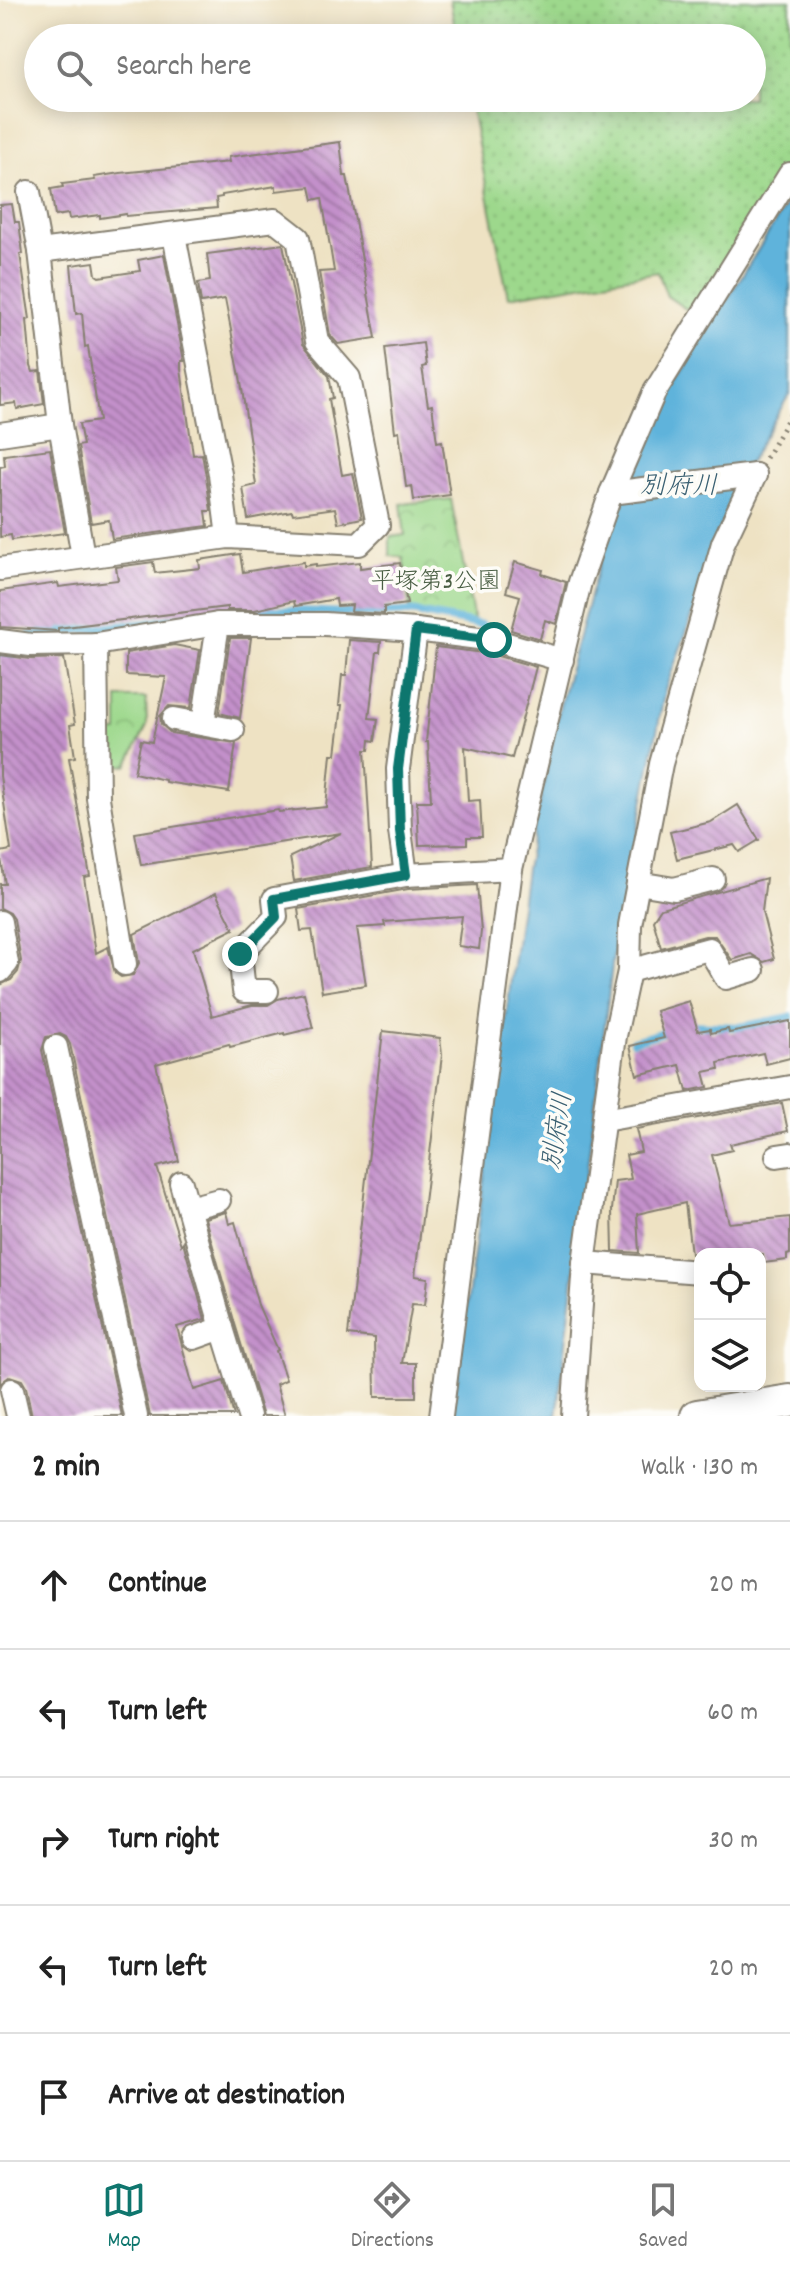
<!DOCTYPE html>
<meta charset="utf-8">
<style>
:root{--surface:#fff;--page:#f6f6f6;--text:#222;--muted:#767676;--line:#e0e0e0;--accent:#0f766e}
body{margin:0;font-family:Dekko,"Klee One",sans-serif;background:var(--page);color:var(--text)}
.controls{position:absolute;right:24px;bottom:24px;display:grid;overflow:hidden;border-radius:16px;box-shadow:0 4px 20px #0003}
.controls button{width:72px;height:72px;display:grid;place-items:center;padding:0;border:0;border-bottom:2px solid var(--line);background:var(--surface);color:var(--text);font:40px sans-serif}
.stop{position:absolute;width:24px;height:24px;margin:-18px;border:6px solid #0f766e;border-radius:50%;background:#fff}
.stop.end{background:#0f766e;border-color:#fff;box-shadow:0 2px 8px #0008}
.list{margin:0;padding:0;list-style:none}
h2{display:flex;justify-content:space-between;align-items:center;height:104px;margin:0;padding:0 32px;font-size:34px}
h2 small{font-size:26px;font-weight:400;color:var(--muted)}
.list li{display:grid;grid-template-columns:52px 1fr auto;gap:24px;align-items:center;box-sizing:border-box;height:128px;padding:0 32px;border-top:2px solid var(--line)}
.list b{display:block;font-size:30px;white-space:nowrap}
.list em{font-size:26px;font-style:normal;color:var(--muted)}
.icon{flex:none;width:44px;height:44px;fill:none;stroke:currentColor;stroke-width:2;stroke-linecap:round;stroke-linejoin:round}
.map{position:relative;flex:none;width:790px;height:1416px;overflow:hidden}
.search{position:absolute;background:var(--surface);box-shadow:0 4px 20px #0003;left:24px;right:24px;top:24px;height:88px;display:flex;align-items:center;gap:20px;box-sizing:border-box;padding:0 28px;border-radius:44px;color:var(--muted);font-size:30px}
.sheet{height:744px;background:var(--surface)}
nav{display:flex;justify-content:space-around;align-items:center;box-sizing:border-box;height:112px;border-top:2px solid var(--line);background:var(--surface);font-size:22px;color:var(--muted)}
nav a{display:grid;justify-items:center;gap:4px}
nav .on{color:var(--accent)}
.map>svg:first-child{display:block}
.grass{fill:url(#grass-dots);stroke:#5c7a54;stroke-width:2}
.park{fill:url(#park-crowns);stroke:#5c7a54;stroke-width:2}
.water{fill:#5fb3db;stroke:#3e687c;stroke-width:2}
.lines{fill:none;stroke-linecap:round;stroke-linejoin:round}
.stream{stroke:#5fb3db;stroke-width:8}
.building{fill:url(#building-back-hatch)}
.street-casing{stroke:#857f70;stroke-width:26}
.secondary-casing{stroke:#857f70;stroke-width:36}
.path{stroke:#857f70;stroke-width:5;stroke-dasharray:2 6;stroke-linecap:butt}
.street{stroke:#fff;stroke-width:22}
.secondary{stroke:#fff;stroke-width:32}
.route{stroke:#0f766e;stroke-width:10}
.labels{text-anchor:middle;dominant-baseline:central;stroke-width:7;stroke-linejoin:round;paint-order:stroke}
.park-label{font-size:24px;fill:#495e43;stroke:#fdfcf7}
.water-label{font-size:26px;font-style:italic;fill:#3a6072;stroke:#fdfcf7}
</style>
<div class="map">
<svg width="790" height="1416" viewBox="0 0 790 1416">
<defs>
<pattern id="grass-dots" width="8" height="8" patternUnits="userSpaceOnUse" patternTransform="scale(2)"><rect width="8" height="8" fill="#9dd88c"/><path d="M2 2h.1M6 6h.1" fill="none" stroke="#87b978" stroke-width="1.8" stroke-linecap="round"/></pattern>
<pattern id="park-crowns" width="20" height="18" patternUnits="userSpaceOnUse" patternTransform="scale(2)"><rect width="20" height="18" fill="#9dd88c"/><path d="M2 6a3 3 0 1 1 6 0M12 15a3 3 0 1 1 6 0" fill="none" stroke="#87b978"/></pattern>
<pattern id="building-back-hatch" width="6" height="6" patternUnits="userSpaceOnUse" patternTransform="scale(2)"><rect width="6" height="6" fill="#c390ca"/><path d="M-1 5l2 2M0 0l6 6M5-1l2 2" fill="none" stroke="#9e75a3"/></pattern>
</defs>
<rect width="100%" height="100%" fill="#fdfcf7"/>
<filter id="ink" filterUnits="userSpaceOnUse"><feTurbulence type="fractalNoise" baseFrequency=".0125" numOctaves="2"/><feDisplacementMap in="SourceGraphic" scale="16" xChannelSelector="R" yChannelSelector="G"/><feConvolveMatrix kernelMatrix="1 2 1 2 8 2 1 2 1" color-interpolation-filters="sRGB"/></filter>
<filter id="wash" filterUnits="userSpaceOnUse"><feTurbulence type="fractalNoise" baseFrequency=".006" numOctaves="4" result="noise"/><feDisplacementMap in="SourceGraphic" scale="32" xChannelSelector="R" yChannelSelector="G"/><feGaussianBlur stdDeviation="1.8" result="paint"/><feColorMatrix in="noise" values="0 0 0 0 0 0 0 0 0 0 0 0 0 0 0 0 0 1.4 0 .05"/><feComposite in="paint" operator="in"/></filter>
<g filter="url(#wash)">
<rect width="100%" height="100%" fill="#eee2c3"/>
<polygon class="grass" points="450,0 790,0 790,161 702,301 686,309 667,296 658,272 508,297 469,98 752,98 752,38 457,38"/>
<g class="park">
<polygon points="451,499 474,621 410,609 403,557 390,556 390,537 405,535 401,504"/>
<polygon points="118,698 146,698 147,726 127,766 107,764 108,732 118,732"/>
</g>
<polygon class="water" points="790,198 790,393 749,463 665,690 613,958 557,1416 452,1416 526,869 560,705 627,462"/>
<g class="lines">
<g class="stream">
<polyline points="248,609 375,614 411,612 482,625"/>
<polyline points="30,635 147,623 235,609"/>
<polyline points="0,654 12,655 18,648"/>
<polyline points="688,1025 740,1027 790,1017"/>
<polyline points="633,1041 671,1030"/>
</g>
</g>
<g id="blocks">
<g class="building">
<polygon points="340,142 344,176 347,176 376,338 338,344 330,335 319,272 334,271 322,198 313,200 310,187 276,191 276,186 222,195 222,197 216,198 217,208 126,216 126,214 100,218 100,215 69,219 68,214 55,216 51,189 63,187 62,184 95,180 94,177 120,173 229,162 228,157"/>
<polygon points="12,204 15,222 19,222 23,254 20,254 30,319 27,320 31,366 33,372 40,371 44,404 17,409 16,403 0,405 0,205"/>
<polygon points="283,244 303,344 329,376 333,398 329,399 342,475 353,473 362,518 338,523 335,508 293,514 292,511 248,519 243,488 256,485 241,382 225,299 201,303 198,283 210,281 207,254"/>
<polygon points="164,255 184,361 181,361 181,369 193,455 202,454 206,476 211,511 206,511 208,526 112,539 109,520 91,523 78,446 83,445 79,424 99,421 88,346 85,347 82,313 76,314 71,265 94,262 96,275 99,277 140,271 138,260"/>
<polygon points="423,343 426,366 422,367 428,406 432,405 437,442 442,441 450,495 414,500 412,486 406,487 399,431 395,432 385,348"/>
<polygon points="50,449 65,533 12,540 11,535 0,537 0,467 5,466 4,455"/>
<polygon points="240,554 243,572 304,562 304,566 316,564 316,567 360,562 360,568 400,563 407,604 384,607 384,614 351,612 352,605 337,606 336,599 295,606 294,601 255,610 227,610 227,607 58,628 58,631 0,627 0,591 58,583 59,587 118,580 116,567 153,562 155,573 200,568 199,560"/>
<polygon points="515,562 543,570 542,574 566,582 556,624 545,620 540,639 511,630 520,596 506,592"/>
<polygon points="230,638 251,638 240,718 219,713"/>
<polygon points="349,640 381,642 380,652 377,652 369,718 378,719 375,741 370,740 369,750 365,750 372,867 294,881 290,857 341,833 141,865 135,833 278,810 279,812 326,807 331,754 336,754 342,705 339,705 342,675 346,675"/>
<polygon points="174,645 200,650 191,708 169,706 160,716 161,724 171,733 236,743 229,792 165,782 165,780 134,773 141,740 152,742 166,677 126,675 126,653"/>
<polygon points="436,647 491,654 536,667 512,758 465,747 468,801 480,800 482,837 467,837 467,844 419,845 417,801 431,801 428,742 426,742"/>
<polygon points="0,655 31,659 64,658 75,724 70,725 75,757 69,758 90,876 84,877 96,953 108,947 115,973 121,977 133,975 139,963 134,934 216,893 234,929 193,949 212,1016 252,1005 268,1005 278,999 304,993 313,1028 284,1035 284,1033 230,1047 229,1044 156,1064 179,1161 157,1167 181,1245 183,1242 205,1319 177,1327 181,1342 194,1390 224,1381 234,1416 150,1416 70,1044 66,1037 60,1034 46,1037 42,1050 122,1416 32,1416 26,1387 22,1380 10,1376 0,1384 0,985 11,980 18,972 21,961 14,919 10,913 0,908 0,884 5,884 0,852 11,850 0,776"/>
<polygon points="738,805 759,840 739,852 734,845 677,859 670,832 711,822"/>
<polygon points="766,878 762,912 774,959 764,962 751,954 732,960 715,936 705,936 661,948 653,920 661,908"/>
<polygon points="477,885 481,931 479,949 458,946 462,916 384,922 385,926 357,928 366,985 322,992 312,930 301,931 298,909 408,889"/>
<polygon points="689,1001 698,1031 710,1029 711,1033 728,1029 729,1033 790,1021 790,1058 766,1064 763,1053 718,1063 719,1069 704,1072 708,1087 687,1091 680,1065 637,1075 630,1046 664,1038 656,1011"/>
<polygon points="383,1031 440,1038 442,1055 415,1276 428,1278 425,1305 412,1304 402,1363 416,1363 416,1397 375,1397 374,1338 348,1335"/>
<polygon points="782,1103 788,1131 730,1144 732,1150 712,1155 729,1223 790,1217 790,1254 787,1255 787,1260 764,1263 763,1254 691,1254 685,1203 637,1214 639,1253 613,1251 612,1210 615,1181 631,1179 626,1155 641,1152 636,1129"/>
<polygon points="226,1212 229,1224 235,1222 258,1305 278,1350 276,1351 286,1380 276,1384 285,1416 263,1416 235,1324 205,1218"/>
</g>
</g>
</g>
<g filter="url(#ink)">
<use href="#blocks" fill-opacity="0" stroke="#857f70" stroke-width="2"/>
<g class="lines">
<g class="street-casing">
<g id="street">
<polyline points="29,192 40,251 60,425 83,556"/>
<polyline points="174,235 220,474 228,537"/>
<polyline points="0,434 60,425"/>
<polyline points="611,493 755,475"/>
<polyline points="0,569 228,537 359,544 378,525 349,378 317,341 298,238 275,220 40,251"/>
<polyline points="416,630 494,640 562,660"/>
<polyline points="0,641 31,645 96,644 218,624 325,624 416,630 398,769 400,831 406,875 511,869"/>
<polyline points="96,644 98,798 125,964"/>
<polyline points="174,719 233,730"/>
<polyline points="203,724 218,624"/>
<polyline points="638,883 674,889 713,879"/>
<polyline points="0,922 7,963 0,971"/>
<polyline points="629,971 709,949 726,978 753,970"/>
<polyline points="267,991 244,991 240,954 276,917 274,899 406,875"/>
<polyline points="56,1047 136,1416"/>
<polyline points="604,1120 790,1087"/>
<polyline points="777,1156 790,1154"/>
<polyline points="181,1183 222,1328 249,1416"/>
<polyline points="189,1208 219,1200"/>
<polyline points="584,1263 700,1272"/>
<polyline points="194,1338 222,1328"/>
<polyline points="12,1390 18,1416"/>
<polyline points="441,1416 511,869 580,582 611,493 654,393 790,174"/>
<polyline points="573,1416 584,1263 615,1036 629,971 630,925 661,764 723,543 755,475"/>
</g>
</g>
<g class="secondary-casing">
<polyline id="secondary" points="697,1416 790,1401"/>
</g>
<polyline class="path" points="766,458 790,415"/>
<use href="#street" class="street"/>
<use href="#secondary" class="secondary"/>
</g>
</g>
<g class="lines" filter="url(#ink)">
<polyline class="route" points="240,954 276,917 274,899 406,875 400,831 398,769 416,630 494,640"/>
</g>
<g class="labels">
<g class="park-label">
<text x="436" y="583">平塚第3公園</text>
</g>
<g class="water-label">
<text x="679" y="487">別府川</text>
<text transform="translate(559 1131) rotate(-81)">別府川</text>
</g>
</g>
</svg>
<div class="controls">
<button><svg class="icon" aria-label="locate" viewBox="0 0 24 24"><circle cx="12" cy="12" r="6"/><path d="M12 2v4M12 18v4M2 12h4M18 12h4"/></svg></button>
<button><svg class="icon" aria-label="layers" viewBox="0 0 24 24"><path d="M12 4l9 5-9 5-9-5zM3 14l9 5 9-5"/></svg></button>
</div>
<div class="stop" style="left:494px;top:640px"></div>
<div class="stop end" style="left:240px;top:954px"></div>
<div class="search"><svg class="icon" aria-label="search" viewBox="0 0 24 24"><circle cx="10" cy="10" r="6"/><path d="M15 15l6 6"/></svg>Search here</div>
</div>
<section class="sheet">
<h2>2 min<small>Walk · 130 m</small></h2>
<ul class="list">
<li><svg class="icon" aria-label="ahead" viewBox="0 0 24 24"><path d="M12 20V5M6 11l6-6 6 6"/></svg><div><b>Continue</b></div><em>20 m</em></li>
<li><svg class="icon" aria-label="left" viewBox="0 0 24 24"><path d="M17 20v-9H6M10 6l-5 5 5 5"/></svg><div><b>Turn left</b></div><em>60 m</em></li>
<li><svg class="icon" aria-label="right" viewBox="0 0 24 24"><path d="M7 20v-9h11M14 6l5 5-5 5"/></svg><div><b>Turn right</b></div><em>30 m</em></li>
<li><svg class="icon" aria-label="left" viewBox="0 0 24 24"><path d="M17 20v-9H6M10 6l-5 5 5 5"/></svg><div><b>Turn left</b></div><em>20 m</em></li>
<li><svg class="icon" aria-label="arrive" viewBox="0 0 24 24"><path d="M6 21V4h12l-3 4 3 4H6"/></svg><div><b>Arrive at destination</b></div></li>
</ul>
</section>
<nav>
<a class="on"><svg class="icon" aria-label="map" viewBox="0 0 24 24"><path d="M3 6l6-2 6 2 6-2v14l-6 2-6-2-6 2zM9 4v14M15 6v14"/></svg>Map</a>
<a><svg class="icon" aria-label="directions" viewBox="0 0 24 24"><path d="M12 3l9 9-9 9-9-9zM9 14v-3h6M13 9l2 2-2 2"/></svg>Directions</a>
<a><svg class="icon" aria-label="saved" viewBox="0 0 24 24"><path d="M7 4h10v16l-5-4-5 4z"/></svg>Saved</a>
</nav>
